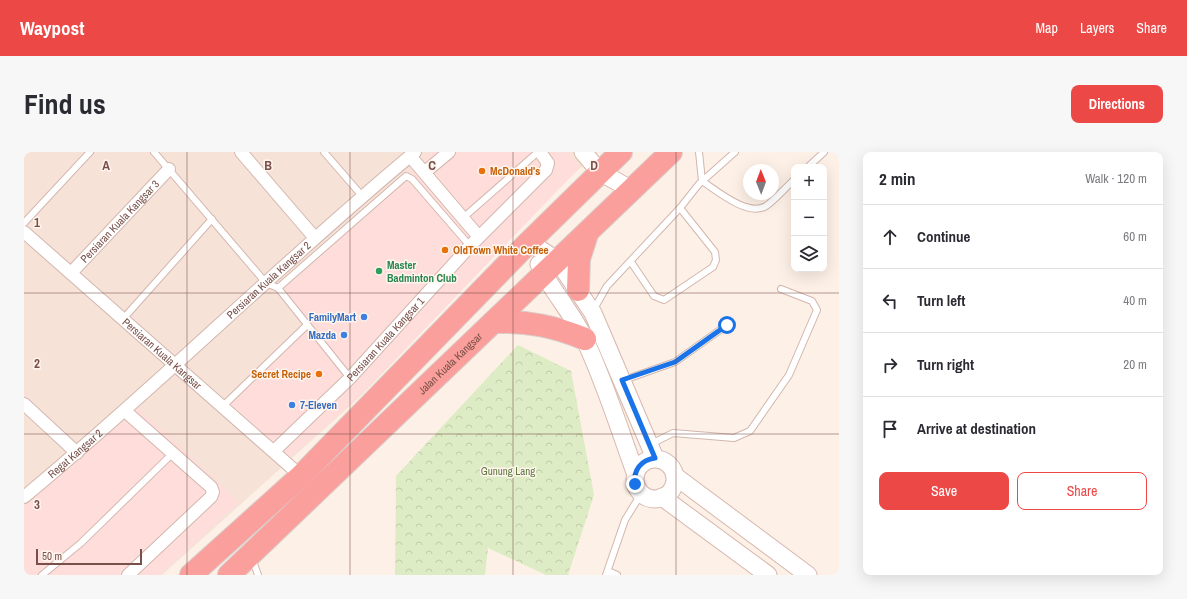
<!DOCTYPE html>
<meta charset="utf-8">
<style>
:root{--surface:#fff;--page:#f7f7f7;--text:#2b2b33;--muted:#7c7c81;--line:#e1e1e2;--accent:#ec4846}
body{margin:0;font-family:"Archivo Narrow",sans-serif;background:var(--page);color:var(--text)}
.controls{position:absolute;right:12px;top:12px;display:grid;overflow:hidden;border-radius:8px;box-shadow:0 4px 16px #0002}
.controls button{width:36px;height:36px;display:grid;place-items:center;padding:0;border:0;border-bottom:1px solid var(--line);background:var(--surface);color:var(--text);font:20px sans-serif}
.compass{position:absolute;left:719px;top:12px;width:36px;height:36px;border-radius:50%;background:var(--surface);box-shadow:0 4px 16px #0002;rotate:359deg}
.scale{position:absolute;left:12px;bottom:10px;width:106px;box-sizing:border-box;padding-left:4px;border:2px solid #795049;border-top:0;font-size:11px;line-height:14px;white-space:nowrap;color:#795049;-webkit-text-stroke:3px #fff5ee;paint-order:stroke}
.stop{position:absolute;width:12px;height:12px;margin:-9px;border:3px solid #1a73e8;border-radius:50%;background:#fff}
.stop.end{background:#1a73e8;border-color:#fff;box-shadow:0 1px 4px #0008}
.list{margin:0;padding:0;list-style:none}
h2{display:flex;justify-content:space-between;align-items:center;height:52px;margin:0;padding:0 16px;font-size:17px}
h2 small{font-size:13px;font-weight:400;color:var(--muted)}
.list li{display:grid;grid-template-columns:26px 1fr auto;gap:12px;align-items:center;box-sizing:border-box;height:64px;padding:0 16px;border-top:1px solid var(--line)}
.list b{display:block;font-size:15px;white-space:nowrap}
.list em{font-size:13px;font-style:normal;color:var(--muted)}
.actions{display:flex;gap:8px;padding:12px 16px}
.actions a{flex:1;padding:9px 0;border:1px solid var(--accent);border-radius:8px;text-align:center;font-size:14px;color:var(--accent)}
.actions .main{background:var(--accent);color:#fff}
.icon{flex:none;width:22px;height:22px;fill:none;stroke:currentColor;stroke-width:2;stroke-linecap:round;stroke-linejoin:round}
.map{position:relative;flex:none;width:815px;height:423px;overflow:hidden;border-radius:8px}
header{display:flex;align-items:center;gap:24px;box-sizing:border-box;height:56px;padding:0 20px;background:var(--accent);color:#fff}
header strong{font-size:19px}
nav{display:flex;gap:22px;margin-inline-start:auto;font-size:14px}
.intro{display:flex;align-items:center;justify-content:space-between;box-sizing:border-box;height:96px;padding:0 24px}
h1{margin:0;font-size:28px}
.button{padding:10px 18px;border-radius:8px;background:var(--accent);color:#fff;font-size:14px;font-weight:700}
main{display:flex;gap:24px;padding:0 24px}
aside{flex:1;background:var(--surface);border-radius:8px;box-shadow:0 4px 16px #0002}
.map>svg:first-child{display:block}
.residential{fill:#f7e2d7}
.commercial{fill:#feddda}
.forest{fill:url(#forest-crowns)}
.lines{fill:none;stroke-linecap:round;stroke-linejoin:round}
.lane-casing{stroke:#d3b7ae;stroke-width:8}
.street-casing{stroke:#d3b7ae;stroke-width:14}
.secondary-casing{stroke:#d8b7ae;stroke-width:19}
.highway-casing{stroke:#d9cecc;stroke-width:24}
.lane{stroke:#fff;stroke-width:6}
.street{stroke:#fff;stroke-width:12}
.secondary{stroke:#fff;stroke-width:17}
.highway{stroke:#fa9f9b;stroke-width:22}
.route{stroke:#1a73e8;stroke-width:5}
.grid{fill:none;stroke:#795049;stroke-width:1;stroke-opacity:0.55}
.food-dot{fill:#e8710a;stroke:#fff5ee;stroke-width:1.5}
.leisure-dot{fill:#2e9e5b;stroke:#fff5ee;stroke-width:1.5}
.shop-dot{fill:#3f7fe0;stroke:#fff5ee;stroke-width:1.5}
.labels{text-anchor:middle;dominant-baseline:central;stroke-width:3;stroke-linejoin:round;paint-order:stroke}
.food-label{font-size:11px;font-weight:bold;fill:#c56008;stroke:#fff5ee;text-anchor:start}
.street-label{font-size:11px;fill:#795049;stroke:#fff5ee}
.leisure-label{font-size:11px;font-weight:bold;fill:#27864d;stroke:#fff5ee;text-anchor:start}
.shop-label{font-size:11px;font-weight:bold;fill:#366cbe;stroke:#fff5ee;text-anchor:end}
.park-label{font-size:11px;fill:#5c793e;stroke:#fff5ee}
.grid-label{font-size:13px;text-anchor:middle;font-weight:bold;fill:#795049;stroke:#fff5ee;stroke-width:3;stroke-linejoin:round;paint-order:stroke}
</style>
<header>
<strong>Waypost</strong>
<nav><a>Map</a><a>Layers</a><a>Share</a></nav>
</header>
<div class="intro"><h1>Find us</h1><a class="button">Directions</a></div>
<main>
<div class="map">
<svg width="815" height="423" viewBox="0 0 815 423">
<defs>
<pattern id="forest-crowns" width="20" height="18" patternUnits="userSpaceOnUse"><rect width="20" height="18" fill="#ddecc4"/><path d="M2 6a3 3 0 1 1 6 0M12 15a3 3 0 1 1 6 0" fill="none" stroke="#c1ccaa"/></pattern>
</defs>
<rect width="100%" height="100%" fill="#fdf0e6"/>
<polygon class="residential" points="0,0 574,0 538,33 335,246 138,423 0,423"/>
<g class="commercial">
<polygon points="408,0 543,0 556,15 338,242 261,309 198,255 284,174 251,139"/>
<polygon points="108,250 215,350 135,423 0,423 0,337"/>
</g>
<polygon class="forest" points="494,193 547,219 570,343 544,423 522,423 464,396 461,423 371,423 372,324"/>
<g class="lines">
<g class="lane-casing">
<g id="lane">
<polyline points="130,0 242,131 254,136"/>
<polyline points="300,0 339,45"/>
<polyline points="675,0 678,29"/>
<polyline points="784,15 800,0"/>
<path d="M678 29C693 39 724 65 742 54 752 47 761 36 770 28"/>
<polyline points="439,66 514,0"/>
<polyline points="0,71 66,0"/>
<polyline points="607,110 630,144 640,148 689,115 692,108 691,100 656,56"/>
<polyline points="570,157 583,134 656,56 675,32 711,0"/>
<polyline points="99,167 188,67"/>
<polyline points="326,226 254,136 382,24 388,27 446,94"/>
<polyline points="600,228 651,210 703,173"/>
<polyline points="199,254 283,173"/>
<polyline points="627,292 649,281 710,286 726,279 765,223 793,158 788,149 757,137"/>
<polyline points="228,406 234,423"/>
<polyline points="584,419 593,423"/>
<polyline points="18,423 57,391 148,302"/>
<polyline points="582,423 601,368 617,342"/>
</g>
</g>
<g class="street-casing">
<g id="street">
<polyline points="217,0 291,86"/>
<polyline points="386,4 455,85"/>
<polyline points="401,20 425,0"/>
<path id="s1" d="M0 80 277 324"/>
<path id="s2" d="M47 121 145 17"/>
<polyline points="0,252 53,301"/>
<polyline points="101,259 187,335 189,340 187,345 104,423"/>
<path id="s3" d="M250 299 326 226 446 94 522 18 524 11 516 0"/>
<path id="s4" d="M0 345C134 234 257 111 391 0"/>
</g>
</g>
<g class="secondary-casing">
<g id="secondary">
<polyline points="559,0 576,20 608,38"/>
<polyline points="505,90 534,109 569,161 631,306"/>
<path d="M515 112C527 139 549 161 561 188 581 231 595 276 611 320"/>
<circle cx="631" cy="327" r="20"/>
<polyline points="651,324 784,423"/>
<polyline points="638,345 744,423"/>
</g>
</g>
<g class="highway-casing">
<g id="highway">
<polyline points="554,138 555,107 563,82"/>
<path d="M470 170C503 169 530 174 561 187"/>
<polyline points="167,423 277,324 505,90 597,0"/>
<path id="s5" d="M205 423 647 0"/>
</g>
</g>
<use href="#lane" class="lane"/>
<use href="#street" class="street"/>
<use href="#secondary" class="secondary"/>
<use href="#highway" class="highway"/>
</g>
<g class="lines">
<path class="route" d="M611 332C609 318 617 308 631 306L598 228 651 210 703 173"/>
</g>
<path class="grid" d="M163 0V423M326 0V423M489 0V423M652 0V423M0 141H815M0 282H815"/>
<g class="food-dot">
<circle cx="458" cy="19" r="4"/>
<circle cx="421" cy="98" r="4"/>
<circle cx="295" cy="222" r="4"/>
</g>
<circle class="leisure-dot" cx="355" cy="119" r="4"/>
<g class="shop-dot">
<circle cx="340" cy="165" r="4"/>
<circle cx="320" cy="183" r="4"/>
<circle cx="268" cy="253" r="4"/>
</g>
<g class="labels">
<g class="food-label">
<text x="466" y="19">McDonald's</text>
<text x="429" y="98">OldTown White Coffee</text>
<text x="287" y="222" text-anchor="end">Secret Recipe</text>
</g>
<g class="street-label">
<text stroke="none"><textPath href="#s2" startOffset="71">Persiaran Kuala Kangsar 3</textPath></text>
<text stroke="none"><textPath href="#s4" startOffset="327">Persiaran Kuala Kangsar 2</textPath></text>
<text stroke="none"><textPath href="#s3" startOffset="158">Persiaran Kuala Kangsar 1</textPath></text>
<text stroke="none"><textPath href="#s1" startOffset="184">Persiaran Kuala Kangsar</textPath></text>
<text stroke="none"><textPath href="#s5" startOffset="306">Jalan Kuala Kangsar</textPath></text>
<text stroke="none"><textPath href="#s4" startOffset="67">Regat Kangsar 2</textPath></text>
</g>
<g class="leisure-label">
<text x="363" y="113">Master<tspan x="363" dy="13">Badminton Club</tspan></text>
</g>
<g class="shop-label">
<text x="332" y="165">FamilyMart</text>
<text x="312" y="183">Mazda</text>
<text x="276" y="253" text-anchor="start">7-Eleven</text>
</g>
<g class="park-label">
<text x="484" y="319">Gunung Lang</text>
</g>
</g>
<g class="grid-label">
<text x="82" y="18">A</text>
<text x="244" y="18">B</text>
<text x="408" y="18">C</text>
<text x="570" y="18">D</text>
<text x="13" y="75">1</text>
<text x="13" y="216">2</text>
<text x="13" y="357">3</text>
</g>
</svg>
<div class="controls">
<button>+</button>
<button>−</button>
<button><svg class="icon" aria-label="layers" viewBox="0 0 24 24"><path d="M12 4l9 5-9 5-9-5zM3 14l9 5 9-5"/></svg></button>
</div>
<svg class="compass" viewBox="-18 -18 36 36"><path d="M0-13l5 13h-10z" fill="#e53935"/><path d="M0 13l5-13h-10z" fill="#7c7c81"/></svg>
<div class="scale">50 m</div>
<div class="stop" style="left:703px;top:173px"></div>
<div class="stop end" style="left:611px;top:332px"></div>
</div>
<aside>
<h2>2 min<small>Walk · 120 m</small></h2>
<ul class="list">
<li><svg class="icon" aria-label="ahead" viewBox="0 0 24 24"><path d="M12 20V5M6 11l6-6 6 6"/></svg><div><b>Continue</b></div><em>60 m</em></li>
<li><svg class="icon" aria-label="left" viewBox="0 0 24 24"><path d="M17 20v-9H6M10 6l-5 5 5 5"/></svg><div><b>Turn left</b></div><em>40 m</em></li>
<li><svg class="icon" aria-label="right" viewBox="0 0 24 24"><path d="M7 20v-9h11M14 6l5 5-5 5"/></svg><div><b>Turn right</b></div><em>20 m</em></li>
<li><svg class="icon" aria-label="arrive" viewBox="0 0 24 24"><path d="M6 21V4h12l-3 4 3 4H6"/></svg><div><b>Arrive at destination</b></div></li>
</ul>
<div class="actions"><a class="main">Save</a><a>Share</a></div>
</aside>
</main>
